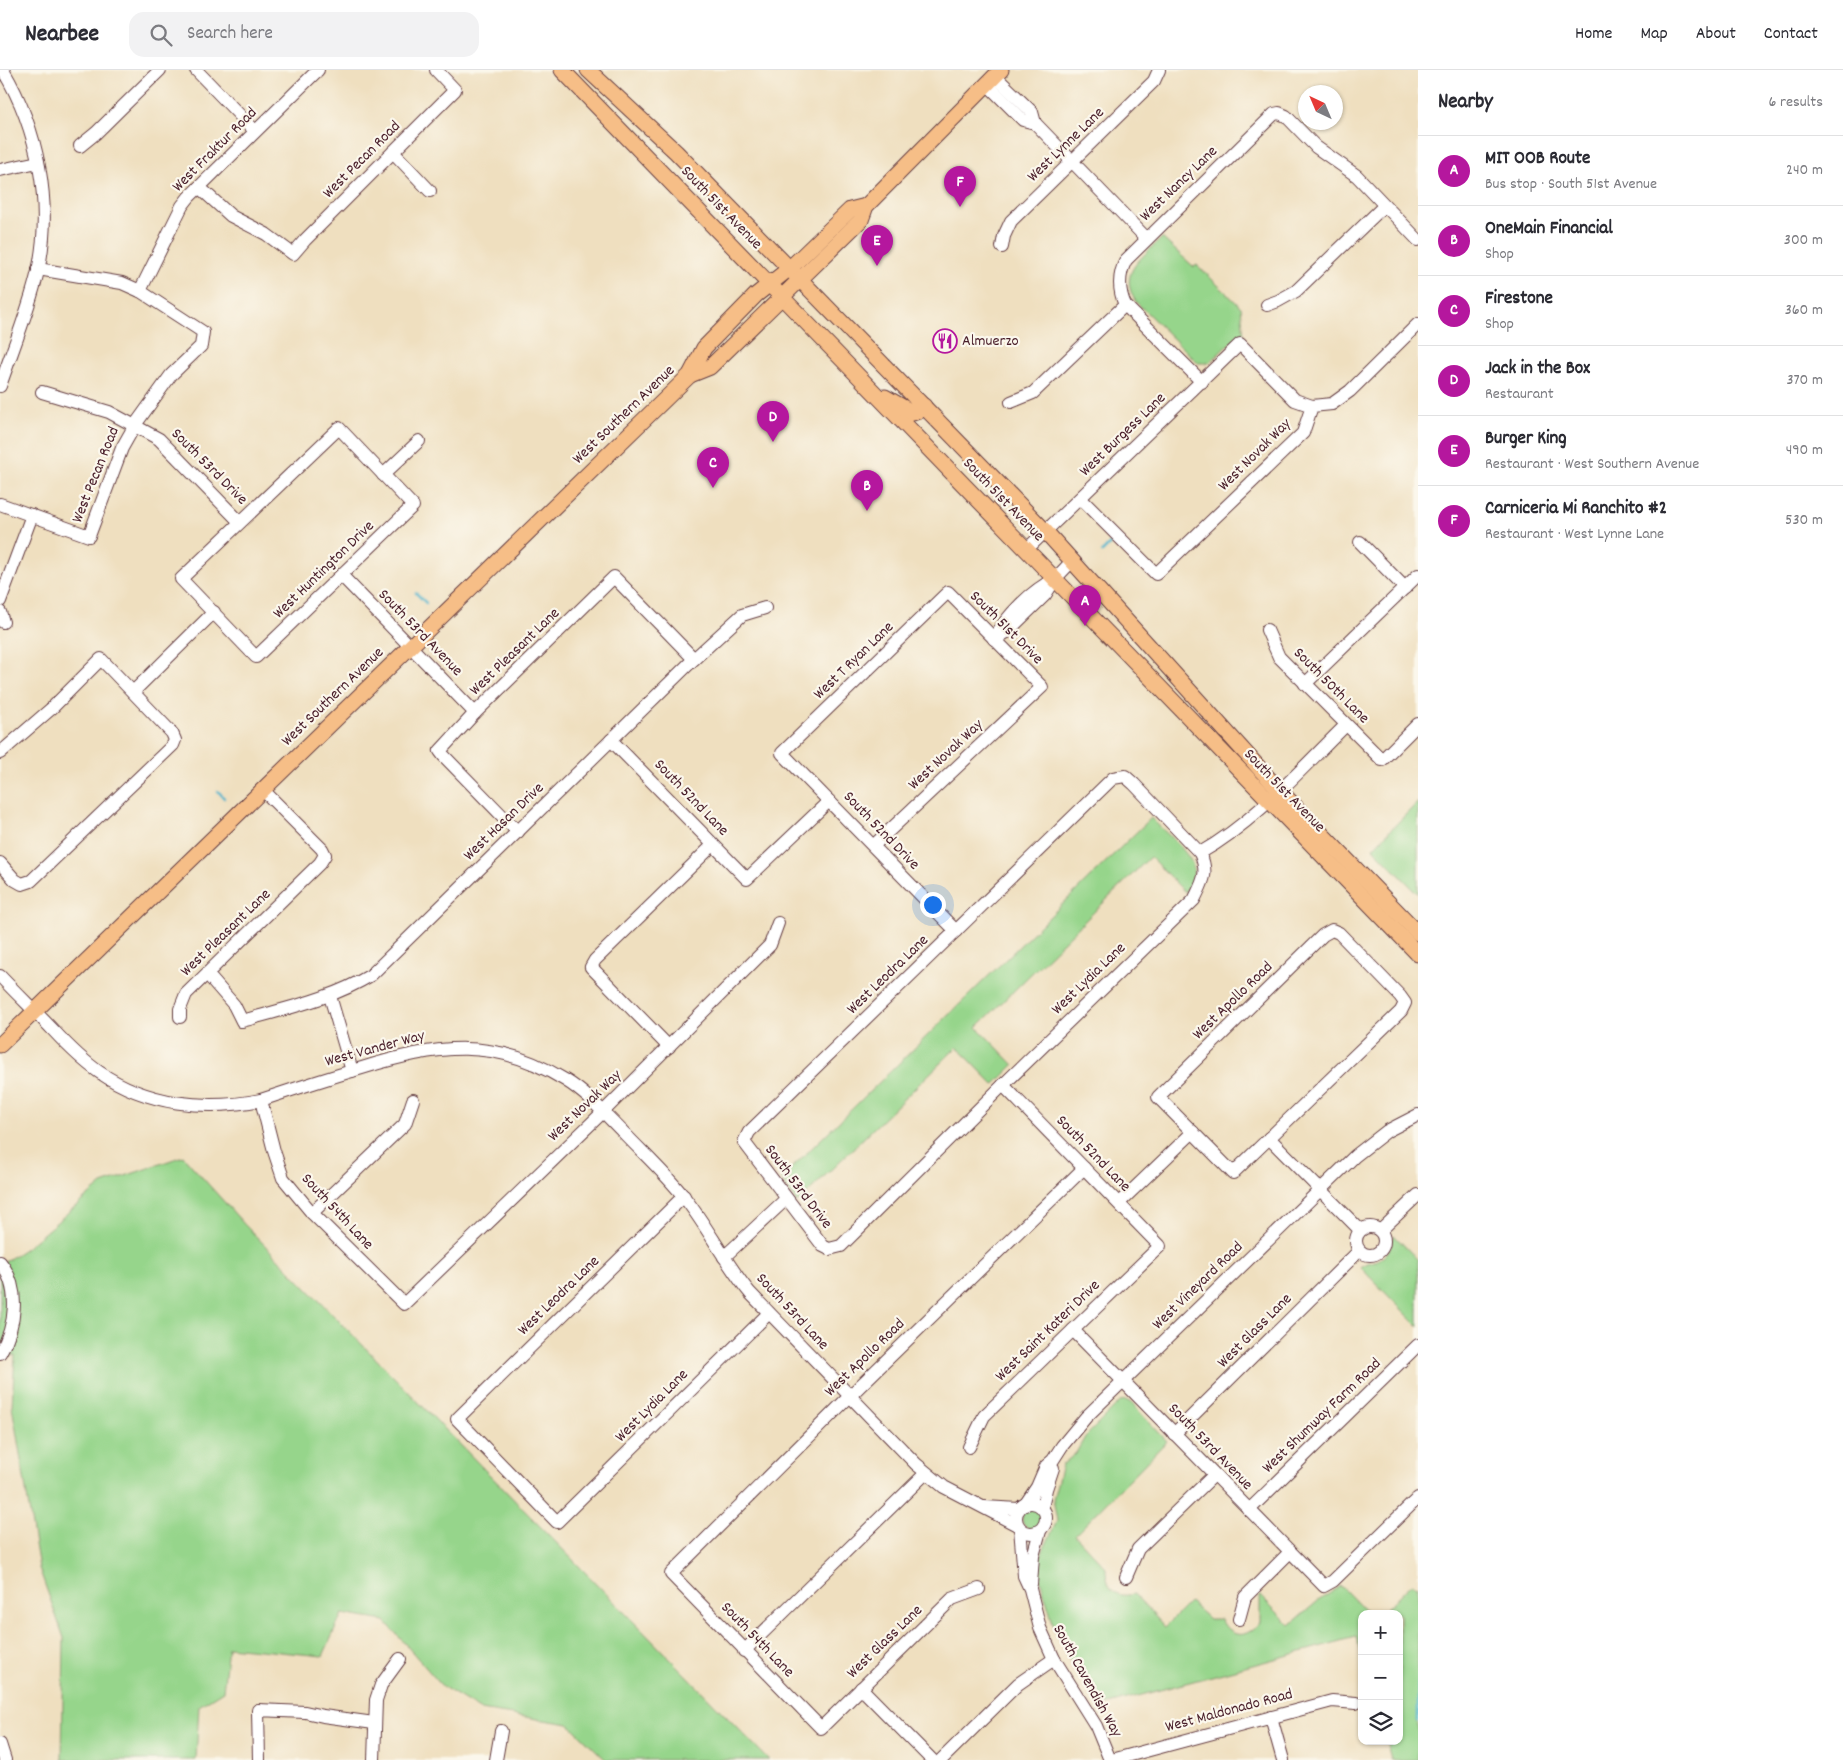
<!DOCTYPE html>
<meta charset="utf-8">
<style>
:root{--surface:#fff;--page:#f2f2f3;--text:#2b2b33;--muted:#7c7c81;--line:#e1e1e2;--accent:#b5179e}
body{margin:0;font-family:Dekko,sans-serif;background:var(--page);color:var(--text)}
.controls{position:absolute;right:15px;bottom:15px;display:grid;overflow:hidden;border-radius:10px;box-shadow:0 1px 4px #0004}
.controls button{width:45px;height:45px;display:grid;place-items:center;padding:0;border:0;border-bottom:1px solid var(--line);background:var(--surface);color:var(--text);font:25px sans-serif}
.compass{position:absolute;left:1298px;top:15px;width:45px;height:45px;border-radius:50%;background:var(--surface);box-shadow:0 1px 4px #0004;rotate:316deg}
.you{position:absolute;left:932px;top:834px;width:18px;height:18px;margin:-12px;border:4px solid #fff;border-radius:50%;background:#1a73e8;box-shadow:0 0 0 8px #1a73e833}
.badge{display:grid;place-items:center;width:32px;height:32px;border-radius:50%;background:var(--accent);color:#fff;font-size:16px;font-weight:700}
.pin{position:absolute;translate:-50% -41px;filter:drop-shadow(0 1px 2px #0008)}
.pin::after{content:'';position:absolute;top:26px;width:18px;height:15px;background:inherit;clip-path:polygon(0 0,100% 0,50% 100%)}
.list{margin:0;padding:0;list-style:none}
h2{display:flex;justify-content:space-between;align-items:center;height:65px;margin:0;padding:0 20px;font-size:21px}
h2 small{font-size:16px;font-weight:400;color:var(--muted)}
.list li{display:grid;grid-template-columns:32px 1fr auto;gap:15px;align-items:center;box-sizing:border-box;height:70px;padding:0 20px;border-top:1px solid var(--line)}
.list b{display:block;font-size:19px;white-space:nowrap}
.list p{margin:0;font-size:16px;white-space:nowrap;color:var(--muted)}
.list em{font-size:16px;font-style:normal;color:var(--muted)}
.icon{flex:none;width:28px;height:28px;fill:none;stroke:currentColor;stroke-width:2;stroke-linecap:round;stroke-linejoin:round}
.map{position:relative;flex:none;width:1418px;height:1690px;overflow:hidden}
header{display:flex;align-items:center;gap:30px;box-sizing:border-box;height:70px;padding:0 25px;background:var(--surface);border-bottom:1px solid var(--line)}
header strong{font-size:24px}
nav{display:flex;gap:28px;margin-inline-start:auto;font-size:18px}
.search{width:350px;height:45px;background:var(--page);display:flex;align-items:center;gap:12px;box-sizing:border-box;padding:0 18px;border-radius:15px;color:var(--muted);font-size:19px}
main{display:flex}
aside{flex:1;background:var(--surface)}
.map>svg:first-child{display:block}
.green{fill:#96d58b;stroke:#707a5b}
.lines{fill:none;stroke-linecap:round;stroke-linejoin:round}
.stream{stroke:#4bb2ca;stroke-width:2.5}
.minor-casing{stroke:#633c41;stroke-width:14}
.major-casing{stroke:#633c41;stroke-width:17}
.minor{stroke:#fff;stroke-width:12}
.major{stroke:#f6be87;stroke-width:15}
.labels{text-anchor:middle;dominant-baseline:central;stroke-width:4.5;stroke-linejoin:round;paint-order:stroke}
.street-label{font-size:16px;fill:#4a1f2b;stroke:#fbf7ec}
.poi-label{font-size:16px;fill:#4a1f2b;stroke:#fbf7ec;text-anchor:start}
</style>
<header>
<strong>Nearbee</strong>
<div class="search"><svg class="icon" aria-label="search" viewBox="0 0 24 24"><circle cx="10" cy="10" r="6"/><path d="M15 15l6 6"/></svg>Search here</div>
<nav><a>Home</a><a>Map</a><a>About</a><a>Contact</a></nav>
</header>
<main>
<div class="map">
<svg width="1418" height="1690" viewBox="0 0 1418 1690">
<rect width="100%" height="100%" fill="#fbf7ec"/>
<filter id="ink" filterUnits="userSpaceOnUse"><feTurbulence type="fractalNoise" baseFrequency=".02" numOctaves="2"/><feDisplacementMap in="SourceGraphic" scale="10" xChannelSelector="R" yChannelSelector="G"/><feConvolveMatrix kernelMatrix="1 2 1 2 8 2 1 2 1" color-interpolation-filters="sRGB"/></filter>
<filter id="wash" filterUnits="userSpaceOnUse"><feTurbulence type="fractalNoise" baseFrequency=".0096" numOctaves="4" result="noise"/><feDisplacementMap in="SourceGraphic" scale="20" xChannelSelector="R" yChannelSelector="G"/><feGaussianBlur stdDeviation="1.12" result="paint"/><feColorMatrix in="noise" values="0 0 0 0 0 0 0 0 0 0 0 0 0 0 0 0 0 1.4 0 .05"/><feComposite in="paint" operator="in"/></filter>
<g filter="url(#wash)">
<rect width="100%" height="100%" fill="#efdfbf"/>
<g class="green">
<path d="M1162 168 1194 197 1197 195 1241 237 1244 267 1231 272 1209 293H1198L1136 232C1117 202 1142 188 1162 168Z"/>
<polygon points="1418,732 1418,824 1373,778"/>
<path d="M1151 748C1161 759 1189 781 1193 796 1195 805 1191 814 1185 822L1150 787 977 957 1014 995 994 1015 957 977 797 1133 781 1108Z"/>
<polygon points="183,1086 244,1154 769,1690 606,1690 569,1654 481,1640 442,1616 385,1551 342,1544 323,1586 228,1577 223,1621 199,1636 196,1690 62,1690 64,1568 39,1498 12,1336 15,1285 0,1288 0,1195 26,1178 102,1114"/>
<path d="M1394 1165 1418 1190V1256L1360 1197C1365 1193 1369 1193 1375 1191 1388 1187 1391 1177 1394 1165Z"/>
<path d="M1126 1330 1131 1333 1167 1371 1075 1465 1106 1498C1106 1517 1113 1529 1134 1524L1165 1557 1190 1532 1209 1549H1221C1230 1568 1246 1570 1260 1552V1525L1290 1555 1318 1531 1341 1516 1368 1544H1362V1589L1356 1567 1101 1636 1072 1594 1055 1560 1038 1502 1039 1489 1057 1451 1053 1429 1062 1395 1076 1383 1085 1367 1121 1331Z"/>
<circle cx="1032" cy="1449" r="10"/>
<polygon points="1412,1513 1417,1516 1418,1515 1418,1690 1391,1690 1386,1671 1399,1671 1399,1544 1380,1544"/>
</g>
<g class="lines">
<g class="stream">
<polyline points="1102,482 1111,473"/>
<polyline points="416,523 426,533"/>
<polyline points="218,721 224,728"/>
<polyline points="1418,1607 1418,1651"/>
</g>
</g>
</g>
<g filter="url(#ink)">
<g class="lines">
<g class="minor-casing">
<g id="minor">
<polyline points="196,0 255,61"/>
<polyline points="995,6 1032,42 1035,53 1147,169"/>
<polyline points="987,14 1023,50 1035,53"/>
<polyline points="80,76 96,63 160,0"/>
<polyline points="393,82 430,121"/>
<polyline points="0,100 38,92"/>
<polyline points="199,117 231,146 266,164 293,184 305,170 455,20 436,0"/>
<polyline points="1002,177 1004,166 1011,151 1154,11 1159,0"/>
<polyline points="140,221 182,136 189,127 318,0"/>
<polyline points="1267,235 1278,231 1296,221 1384,136"/>
<path d="M1202 312 1125 235C1118 219 1118 205 1126 190L1274 44 1279 43 1286 46 1316 77 1357 106 1418 170"/>
<path d="M0 316C13 278 29 240 38 201 53 134 38 59 3 0"/>
<polyline points="42,322 109,342 159,369 240,452"/>
<polyline points="1011,332 1033,323 1125,235"/>
<polygon points="339,358 413,436 256,587 181,509"/>
<polyline points="383,405 419,371"/>
<polyline points="1081,429 1156,504 1303,363 1312,336 1332,334 1350,321 1418,254"/>
<polyline points="0,434 89,466 122,378 135,355 171,305 201,276 203,262 140,221 122,213 38,199"/>
<polyline points="1360,472 1405,518"/>
<polyline points="1027,479 1240,274 1295,330 1312,336"/>
<polyline points="342,506 475,643"/>
<polyline points="0,531 32,445"/>
<polyline points="0,542 3,552"/>
<polyline points="1267,560 1279,587 1382,690 1418,654"/>
<polyline points="994,569 1007,562 1045,525 1055,509 1072,491"/>
<path d="M994 569C1006 546 1032 520 1055 509"/>
<polyline points="1305,614 1418,505"/>
<polyline points="133,622 214,542"/>
<polyline points="611,670 747,809 829,731"/>
<polyline points="0,683 52,638 101,589 172,663 175,670 173,675 31,811 22,814 15,810 0,793"/>
<path d="M1125 706 1134 714 1200 783C1209 804 1203 811 1194 830L1003 1015 841 1176 829 1179 823 1176 744 1072 749 1062 1113 708Z"/>
<polyline points="518,762 443,685 440,681 475,643 614,507 694,589"/>
<polyline points="873,776 1042,617 948,522 782,683 956,861"/>
<path d="M1200 783C1256 751 1300 700 1346 655"/>
<polygon points="1332,860 1339,863 1400,926 1405,933 1401,941 1233,1103 1158,1027 1323,865"/>
<path d="M207 904 234 935 242 951C287 938 332 929 371 905L694 589 742 545 765 538"/>
<path d="M0 906C18 925 36 942 54 961 68 976 82 990 99 1002 147 1035 205 1041 261 1030 294 1019 328 1008 362 998 437 975 494 966 565 1010 588 1024 606 1045 624 1063 644 1084 666 1104 684 1127 708 1157 725 1193 750 1223L916 1394 944 1417 1017 1455"/>
<polyline points="330,926 352,1001"/>
<polyline points="180,947 180,939 186,924 320,793 325,785 322,779 263,720"/>
<polyline points="669,977 591,897 595,890 713,775"/>
<polyline points="261,1030 274,1081 283,1108 312,1143 404,1234 603,1042 770,875 778,853"/>
<polyline points="1269,1068 1360,1160"/>
<polyline points="684,1126 457,1349 557,1452 769,1243"/>
<polyline points="1119,1133 1193,1062"/>
<polyline points="312,1143 405,1054 413,1030"/>
<circle cx="1370" cy="1171" r="14"/>
<polyline points="1380,1161 1418,1125"/>
<polyline points="724,1187 786,1129"/>
<path d="M0 1192C21 1218 16 1256 0 1283"/>
<polyline points="1073,1260 1324,1516 1333,1511 1418,1428"/>
<polyline points="1174,1364 1359,1181"/>
<polyline points="969,1377 984,1346 1160,1176 1003,1015"/>
<circle cx="1031" cy="1448" r="15"/>
<polyline points="1025,1435 1037,1417 1046,1396 1053,1390 1062,1376 1086,1347 1355,1086 1387,1061 1418,1045"/>
<polyline points="984,1437 1019,1439"/>
<polyline points="1042,1438 1046,1419 1053,1398"/>
<polyline points="1249,1440 1418,1275"/>
<polyline points="1020,1458 1024,1506 1030,1519 1040,1558 1054,1589 1096,1656 1110,1690"/>
<polyline points="1126,1507 1138,1479 1214,1405"/>
<polyline points="1031,1514 1033,1486 1040,1461"/>
<polyline points="979,1519 952,1529 821,1658 671,1504 860,1316 1084,1098"/>
<polyline points="1239,1549 1245,1527 1290,1482"/>
<polyline points="744,1581 926,1403"/>
<polyline points="861,1618 932,1690"/>
<polyline points="1271,1647 1283,1690"/>
<polyline points="0,1674 5,1690"/>
<polyline points="259,1690 258,1640 305,1642 323,1646 374,1653"/>
<polyline points="374,1690 376,1630 381,1615 400,1589"/>
<polyline points="496,1690 501,1661"/>
<polyline points="941,1690 1018,1614 1054,1589"/>
<polyline points="1112,1690 1332,1631 1356,1633"/>
</g>
</g>
<g class="major-casing">
<g id="major">
<polyline points="562,0 1418,884"/>
<polyline points="588,0 676,82 1046,462 1279,720 1418,863"/>
<polyline points="690,305 710,297 861,150 866,136 1001,0"/>
<polyline points="885,327 913,343 919,341 924,336"/>
<polyline points="0,975 690,305 704,278 756,225 790,198 850,140 866,136"/>
</g>
</g>
<use href="#minor" class="minor"/>
<use href="#major" class="major"/>
</g>
</g>
<defs>
<g id="restaurant-ring" transform="scale(1.25)"><circle r="9.5" fill="#fbf7ec" stroke="#b5179e" stroke-width="1.5"/><path d="M-5-6h1v4h1v-4h1v4h1v-4h1v5L-1.5 .5V6h-2V.5L-5-1ZM5-6V6H3V1.5H1.5Q1.5-4 5-6Z" fill="#b5179e"/></g>
</defs>
<g fill-rule="evenodd">
<use href="#restaurant-ring" x="945" y="271"/>
</g>
<g class="labels">
<g class="street-label">
<text transform="translate(1066 75) rotate(-44)">West Lynne Lane</text>
<text transform="translate(215 80) rotate(-45)">West Fraktur Road</text>
<text transform="translate(362 90) rotate(-45)">West Pecan Road</text>
<text transform="translate(1179 114) rotate(-44)">West Nancy Lane</text>
<text transform="translate(721 138) rotate(46)">South 51st Avenue</text>
<text transform="translate(624 345) rotate(-44)">West Southern Avenue</text>
<text transform="translate(1123 365) rotate(-44)">West Burgess Lane</text>
<text transform="translate(1255 385) rotate(-45)">West Novak Way</text>
<text transform="translate(209 397) rotate(45)">South 53rd Drive</text>
<text transform="translate(96 405) rotate(-68)">West Pecan Road</text>
<text transform="translate(1003 430) rotate(46)">South 51st Avenue</text>
<text transform="translate(324 500) rotate(-44)">West Huntington Drive</text>
<text transform="translate(1006 558) rotate(45)">South 51st Drive</text>
<text transform="translate(420 563) rotate(46)">South 53rd Avenue</text>
<text transform="translate(515 582) rotate(-44)">West Pleasant Lane</text>
<text transform="translate(854 591) rotate(-44)">West T Ryan Lane</text>
<text transform="translate(1331 616) rotate(45)">South 50th Lane</text>
<text transform="translate(333 627) rotate(-44)">West Southern Avenue</text>
<text transform="translate(946 685) rotate(-43)">West Novak Way</text>
<text transform="translate(1284 721) rotate(46)">South 51st Avenue</text>
<text transform="translate(691 728) rotate(46)">South 52nd Lane</text>
<text transform="translate(504 752) rotate(-44)">West Hasan Drive</text>
<text transform="translate(881 761) rotate(46)">South 52nd Drive</text>
<text transform="translate(226 863) rotate(-44)">West Pleasant Lane</text>
<text transform="translate(888 905) rotate(-44)">West Leodra Lane</text>
<text transform="translate(1089 909) rotate(-44)">West Lydia Lane</text>
<text transform="translate(1233 931) rotate(-44)">West Apollo Road</text>
<text transform="translate(375 979) rotate(-15)">West Vander Way</text>
<text transform="translate(585 1036) rotate(-44)">West Novak Way</text>
<text transform="translate(1093 1084) rotate(46)">South 52nd Lane</text>
<text transform="translate(798 1117) rotate(53)">South 53rd Drive</text>
<text transform="translate(337 1142) rotate(47)">South 54th Lane</text>
<text transform="translate(1198 1216) rotate(-44)">West Vineyard Road</text>
<text transform="translate(559 1226) rotate(-44)">West Leodra Lane</text>
<text transform="translate(792 1242) rotate(47)">South 53rd Lane</text>
<text transform="translate(1048 1261) rotate(-44)">West Saint Kateri Drive</text>
<text transform="translate(1255 1261) rotate(-45)">West Glass Lane</text>
<text transform="translate(865 1288) rotate(-44)">West Apollo Road</text>
<text transform="translate(652 1336) rotate(-45)">West Lydia Lane</text>
<text transform="translate(1322 1346) rotate(-44)">West Shumway Farm Road</text>
<text transform="translate(1210 1377) rotate(46)">South 53rd Avenue</text>
<text transform="translate(757 1570) rotate(46)">South 54th Lane</text>
<text transform="translate(885 1572) rotate(-44)">West Glass Lane</text>
<text transform="translate(1087 1611) rotate(61)">South Cavendish Way</text>
<text transform="translate(1229 1641) rotate(-15)">West Maldonado Road</text>
</g>
<g class="poi-label">
<text x="962" y="271">Almuerzo</text>
</g>
</g>
</svg>
<div class="controls">
<button>+</button>
<button>−</button>
<button><svg class="icon" aria-label="layers" viewBox="0 0 24 24"><path d="M12 4l9 5-9 5-9-5zM3 14l9 5 9-5"/></svg></button>
</div>
<svg class="compass" viewBox="-18 -18 36 36"><path d="M0-13l5 13h-10z" fill="#e53935"/><path d="M0 13l5-13h-10z" fill="#7c7c81"/></svg>
<div class="you"></div>
<div class="pin badge" style="left:1085px;top:556px">A</div>
<div class="pin badge" style="left:867px;top:441px">B</div>
<div class="pin badge" style="left:713px;top:418px">C</div>
<div class="pin badge" style="left:773px;top:372px">D</div>
<div class="pin badge" style="left:877px;top:196px">E</div>
<div class="pin badge" style="left:960px;top:137px">F</div>
</div>
<aside>
<h2>Nearby<small>6 results</small></h2>
<ul class="list">
<li><span class="badge">A</span><div><b>MIT OOB Route</b><p>Bus stop · South 51st Avenue</p></div><em>240 m</em></li>
<li><span class="badge">B</span><div><b>OneMain Financial</b><p>Shop</p></div><em>300 m</em></li>
<li><span class="badge">C</span><div><b>Firestone</b><p>Shop</p></div><em>360 m</em></li>
<li><span class="badge">D</span><div><b>Jack in the Box</b><p>Restaurant</p></div><em>370 m</em></li>
<li><span class="badge">E</span><div><b>Burger King</b><p>Restaurant · West Southern Avenue</p></div><em>490 m</em></li>
<li><span class="badge">F</span><div><b>Carniceria Mi Ranchito #2</b><p>Restaurant · West Lynne Lane</p></div><em>530 m</em></li>
</ul>
</aside>
</main>
